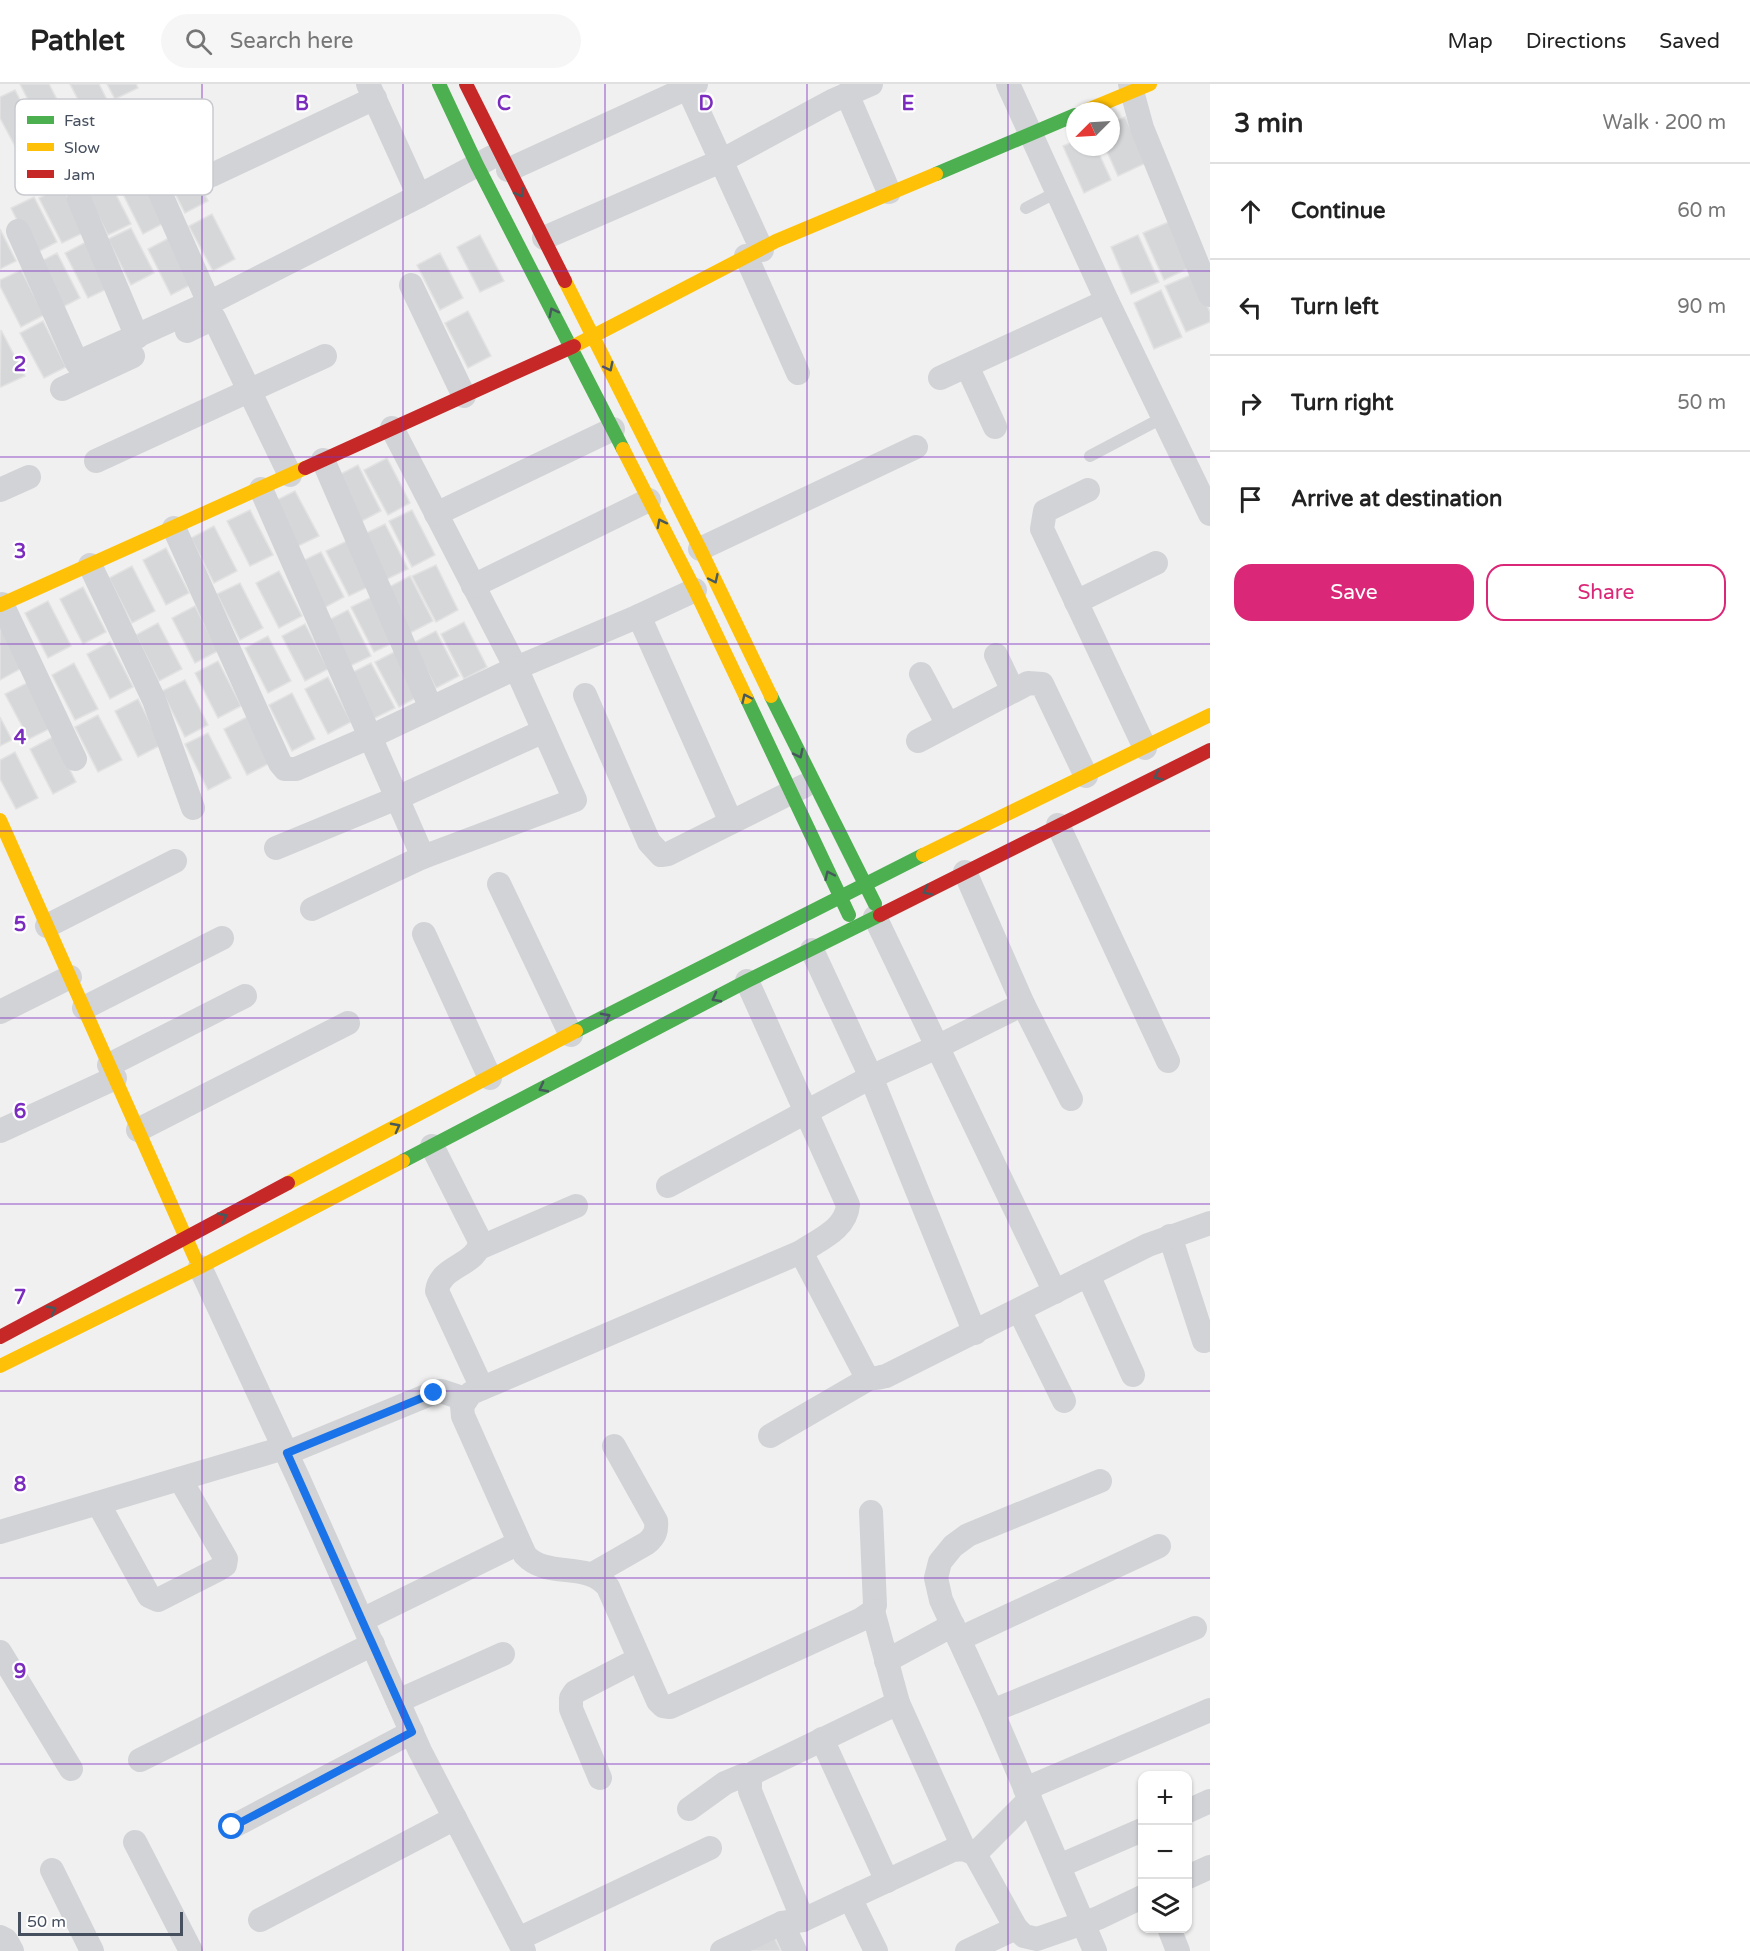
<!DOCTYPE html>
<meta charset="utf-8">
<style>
:root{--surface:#fff;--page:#f6f6f6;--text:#222;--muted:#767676;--line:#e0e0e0;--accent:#db2777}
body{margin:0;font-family:"Varela Round",sans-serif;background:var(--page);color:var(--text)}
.controls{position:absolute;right:18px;bottom:18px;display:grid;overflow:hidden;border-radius:12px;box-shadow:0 2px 4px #0004}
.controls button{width:54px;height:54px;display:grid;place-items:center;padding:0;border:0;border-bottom:2px solid var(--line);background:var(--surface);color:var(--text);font:30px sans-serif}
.compass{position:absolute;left:1066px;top:18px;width:54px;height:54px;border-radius:50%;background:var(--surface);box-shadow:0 2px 4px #0004;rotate:246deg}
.scale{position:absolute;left:18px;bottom:15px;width:165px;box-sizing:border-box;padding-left:6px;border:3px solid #464f5e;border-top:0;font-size:16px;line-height:21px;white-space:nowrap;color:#464f5e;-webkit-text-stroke:4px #fff;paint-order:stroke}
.stop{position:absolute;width:18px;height:18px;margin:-14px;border:4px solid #1a73e8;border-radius:50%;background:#fff}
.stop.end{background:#1a73e8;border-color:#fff;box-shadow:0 2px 6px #0008}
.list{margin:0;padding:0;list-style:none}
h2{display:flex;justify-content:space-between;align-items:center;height:78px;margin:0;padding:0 24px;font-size:26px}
h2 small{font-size:20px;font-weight:400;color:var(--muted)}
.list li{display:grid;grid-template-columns:39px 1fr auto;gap:18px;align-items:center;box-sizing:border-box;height:96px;padding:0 24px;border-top:2px solid var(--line)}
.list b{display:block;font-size:22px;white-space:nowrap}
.list em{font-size:20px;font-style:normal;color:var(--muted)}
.actions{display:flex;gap:12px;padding:18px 24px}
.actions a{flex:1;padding:14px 0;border:2px solid var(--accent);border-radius:18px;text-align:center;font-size:21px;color:var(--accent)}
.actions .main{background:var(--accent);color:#fff}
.icon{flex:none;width:33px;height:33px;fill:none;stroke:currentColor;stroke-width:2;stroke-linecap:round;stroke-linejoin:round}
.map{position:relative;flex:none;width:1210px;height:1867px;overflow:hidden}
header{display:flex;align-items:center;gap:36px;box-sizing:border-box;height:84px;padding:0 30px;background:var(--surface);border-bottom:2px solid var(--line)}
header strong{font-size:28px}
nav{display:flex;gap:33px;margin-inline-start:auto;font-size:21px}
.search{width:420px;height:54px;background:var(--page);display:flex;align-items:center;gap:15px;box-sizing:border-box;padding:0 21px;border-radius:33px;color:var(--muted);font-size:22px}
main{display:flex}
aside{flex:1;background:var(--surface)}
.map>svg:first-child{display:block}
.building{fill:#d6d7d9;stroke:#e2e2e3;stroke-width:1.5}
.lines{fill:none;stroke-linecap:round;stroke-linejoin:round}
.lane{stroke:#d1d3d6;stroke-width:12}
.street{stroke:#d1d3d6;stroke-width:24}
.fast{stroke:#4caf50;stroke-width:14}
.slow{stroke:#ffc107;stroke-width:14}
.jam{stroke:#c62828;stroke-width:14}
.oneway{stroke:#47595d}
.route{stroke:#1a73e8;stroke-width:8}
.grid{fill:none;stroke:#7b2cbf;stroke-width:1.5;stroke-opacity:0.55}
.key{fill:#fff;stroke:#c8cacf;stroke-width:1.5}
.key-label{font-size:16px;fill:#464f5e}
.grid-label{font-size:20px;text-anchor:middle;font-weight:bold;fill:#7b2cbf;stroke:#fff;stroke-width:4.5;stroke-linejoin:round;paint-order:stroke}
</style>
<header>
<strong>Pathlet</strong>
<div class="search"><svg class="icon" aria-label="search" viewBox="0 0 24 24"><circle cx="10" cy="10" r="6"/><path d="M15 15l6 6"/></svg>Search here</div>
<nav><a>Map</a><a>Directions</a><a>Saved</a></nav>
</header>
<main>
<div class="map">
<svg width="1210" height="1867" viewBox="0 0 1210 1867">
<rect width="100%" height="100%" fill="#f1f0f0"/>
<g class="building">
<polygon points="20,0 49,0 66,33 43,45"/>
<polygon points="70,0 99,0 107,16 84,27"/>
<polygon points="107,0 136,0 138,4 115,15"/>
<polygon points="15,6 38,51 15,62 0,34 0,13"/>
<polygon points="1125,33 1146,79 1118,92 1105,63 1111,63 1111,39"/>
<polygon points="1075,57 1075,63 1096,63 1111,96 1084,109 1063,62"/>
<polygon points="185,72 208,117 185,129 162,84"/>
<polygon points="142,93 166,138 143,150 120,104"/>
<polygon points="108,95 131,140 108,151 85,106"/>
<polygon points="62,102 85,148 62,159 39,114"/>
<polygon points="34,113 57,158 34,170 11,124"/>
<polygon points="212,130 235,175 213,187 189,142"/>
<polygon points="1171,137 1191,183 1164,196 1143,149"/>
<polygon points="131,144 154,189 131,201 108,155"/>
<polygon points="0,145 16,177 0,185"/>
<polygon points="480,151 504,197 480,208 457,163"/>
<polygon points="1138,151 1159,198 1131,210 1111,163"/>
<polygon points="171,153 194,199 171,211 148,165"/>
<polygon points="88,157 111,203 88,214 65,169"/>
<polygon points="57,169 80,214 57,226 34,181"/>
<polygon points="440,169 463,214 440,226 417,181"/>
<polygon points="21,186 44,231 21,243 0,202 0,196"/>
<polygon points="1193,190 1210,228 1210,238 1186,248 1165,202"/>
<polygon points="1161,206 1182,253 1154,265 1134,219"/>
<polygon points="468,227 491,272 468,284 445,239"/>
<polygon points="43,237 66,283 44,294 20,249"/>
<polygon points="1,246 25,292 1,303 0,301"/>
<polygon points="387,374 410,419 388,431 364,386"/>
<polygon points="358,381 381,427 358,439 335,393"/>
<polygon points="295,407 319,452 296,463 273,418"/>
<polygon points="250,426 273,471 250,482 227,437"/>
<polygon points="412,426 435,471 412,483 389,437"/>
<polygon points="385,440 408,485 385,496 362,451"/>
<polygon points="214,442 237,487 214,499 191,454"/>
<polygon points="349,456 372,501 349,512 326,467"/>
<polygon points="166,464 189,509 166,521 143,476"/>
<polygon points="321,468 344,513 322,525 298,479"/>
<polygon points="436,481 458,526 436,538 412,492"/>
<polygon points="132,482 155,527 132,539 109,494"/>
<polygon points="279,487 302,532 279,544 256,499"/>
<polygon points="410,492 433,537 410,549 387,504"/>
<polygon points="240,499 263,544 240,556 217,510"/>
<polygon points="83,503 106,548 83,560 60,515"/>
<polygon points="374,512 397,557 374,568 351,523"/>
<polygon points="48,517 71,562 48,574 25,529"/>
<polygon points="195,522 218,567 195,579 172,534"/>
<polygon points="348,526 371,572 348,583 325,538"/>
<polygon points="464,538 487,583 464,595 441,550"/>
<polygon points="158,539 182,585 159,597 136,551"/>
<polygon points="305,540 328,585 305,597 282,552"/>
<polygon points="0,541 22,584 0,596"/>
<polygon points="436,547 459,592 436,604 413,559"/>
<polygon points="268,552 291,597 268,609 245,564"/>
<polygon points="110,558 133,603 110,615 87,570"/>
<polygon points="398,566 421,611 399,623 375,578"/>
<polygon points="218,577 241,622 218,634 195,589"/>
<polygon points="74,579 98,625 75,636 52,591"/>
<polygon points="371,579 395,624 371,636 349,590"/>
<polygon points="328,593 351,638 328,650 305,605"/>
<polygon points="185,596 208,641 185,653 162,607"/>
<polygon points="29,598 51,644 29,655 5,610"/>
<polygon points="292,609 315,655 292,667 269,621"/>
<polygon points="138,615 161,661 138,673 115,627"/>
<polygon points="98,631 122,676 98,688 75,643"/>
<polygon points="0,633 12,656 0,662"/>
<polygon points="247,633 270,679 247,691 224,645"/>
<polygon points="208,649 231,694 208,706 185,660"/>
<polygon points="53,653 76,698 53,710 30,665"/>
<polygon points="15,668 38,714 16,725 0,695 0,676"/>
<polygon points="772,1849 781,1867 752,1867 749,1860"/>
</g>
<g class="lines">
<g class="lane">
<polyline points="1026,124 1057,108"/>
<polyline points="1090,372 1162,334"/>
</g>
<g class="street">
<polyline points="368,0 419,112"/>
<polyline points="686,0 762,166"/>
<polyline points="1008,0 1107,217 1210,430"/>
<polyline points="1130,0 1142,44 1210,211"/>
<polyline points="847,10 889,108"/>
<polyline points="138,59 209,219"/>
<polyline points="508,86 696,0"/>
<polyline points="212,91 375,14"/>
<polyline points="79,115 137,253"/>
<polyline points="18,147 77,279 209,219 419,112 492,73"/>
<polyline points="544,154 721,77 832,17 871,0"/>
<polyline points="746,172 798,289"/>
<polyline points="411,201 464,312"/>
<polyline points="187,247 214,234 290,391"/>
<polyline points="967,282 995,343"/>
<polyline points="940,294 1107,217"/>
<polyline points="62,305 133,272"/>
<polyline points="392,344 516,584 639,532 731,738"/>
<polyline points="323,376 431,624"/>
<polyline points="96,377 325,272"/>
<polyline points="261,405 423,773"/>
<polyline points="0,406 29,393"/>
<polyline points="1088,406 1045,427 1042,445 1145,664"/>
<polyline points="436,430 613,345"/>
<polyline points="174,444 280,679 285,685 296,685 370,653 516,584 575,716 423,773 312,825"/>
<polyline points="700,465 916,363"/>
<polyline points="90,481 154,616 193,724"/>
<polyline points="473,502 649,416"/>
<polyline points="1076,518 1156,479"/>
<polyline points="2,520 75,675"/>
<polyline points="639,532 695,506"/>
<polyline points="996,571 1013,607"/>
<polyline points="921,590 948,641"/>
<polyline points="585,611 649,758 661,771 668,770 804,702"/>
<polyline points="918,657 1021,603 1028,599 1042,600 1086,692"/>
<polyline points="1058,741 1168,977"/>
<polyline points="276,764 397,714 544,647"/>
<polyline points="965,788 1023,920 1071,1015"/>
<polyline points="499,800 571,951"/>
<polyline points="875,833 1055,1208"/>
<polyline points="47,842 175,777"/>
<polyline points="424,850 490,994"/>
<polyline points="812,866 871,993 975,1249"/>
<path d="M747 897 848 1121C846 1145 820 1155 801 1168L471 1309 462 1322 463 1332 525 1471C548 1496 587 1476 608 1503L658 1617 663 1622 670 1623 860 1536 873 1527 875 1521 871 1428"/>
<polyline points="84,924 222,854"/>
<polyline points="0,928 70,893"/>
<polyline points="109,981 245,912"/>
<polyline points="138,1046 348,939"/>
<polyline points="0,1047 115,994"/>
<path d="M432 1062 480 1157C478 1182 440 1181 437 1207L482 1304"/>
<polyline points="668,1102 871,993 937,963 1023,920"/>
<polyline points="1170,1152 1204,1257"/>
<polyline points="479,1164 576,1122"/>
<path d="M801 1168 865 1290C873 1296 878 1294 886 1292L1148 1161 1210 1139"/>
<polyline points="200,1183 299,1396 420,1667 524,1867"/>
<polyline points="1088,1191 1133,1291"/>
<polyline points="1019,1226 1064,1317"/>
<polyline points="770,1352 870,1294"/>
<polyline points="287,1369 433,1309 441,1307 465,1315"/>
<polyline points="98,1419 149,1512 158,1516 219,1485 225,1481 226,1475 180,1395"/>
<polyline points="0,1448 284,1364"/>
<path d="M593 1490 647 1459C655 1452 657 1447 656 1437L614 1362"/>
<polyline points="873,1527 898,1619 964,1765"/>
<polyline points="362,1536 519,1459"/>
<polyline points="959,1555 1159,1462"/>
<polyline points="0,1568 71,1685"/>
<polyline points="886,1577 953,1541"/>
<polyline points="398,1617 503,1570"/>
<polyline points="992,1627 1195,1544"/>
<polyline points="822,1655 887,1797"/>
<polyline points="140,1676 373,1560"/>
<polyline points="600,1694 571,1625 571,1614 575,1608 639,1575"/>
<polyline points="1025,1705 1210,1626"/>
<polyline points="689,1725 725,1699 744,1691 750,1694"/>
<polyline points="1188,1727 1210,1717"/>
<polyline points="232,1743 412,1648"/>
<polyline points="135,1758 191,1867"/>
<polyline points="975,1770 1030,1715"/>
<polyline points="1059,1782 1142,1746"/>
<polyline points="52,1786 92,1867"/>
<polyline points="1188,1793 1210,1783"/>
<polyline points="850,1814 876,1867"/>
<polyline points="260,1836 455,1734"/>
<polyline points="803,1836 750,1707 750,1694 755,1688 898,1619"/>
<polyline points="782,1839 795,1867"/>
<polyline points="1169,1844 1178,1867"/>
<polyline points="0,1853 6,1856 12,1867"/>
<polyline points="518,1855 710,1764"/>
<polyline points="722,1867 782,1839 803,1836 953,1766 964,1765 975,1770 1016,1844 1024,1852 1037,1855 1098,1834 1142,1813"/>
<polyline points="967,1867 1016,1844"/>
<polyline points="1095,1867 992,1627 941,1516 936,1494 940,1478 953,1462 968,1451 1100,1397"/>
</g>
<g class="fast">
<polyline points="439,0 477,81 623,365"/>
<polyline points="936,90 1075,31"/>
<polyline points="771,612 875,820"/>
<polyline points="746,613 849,831"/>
<polyline points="576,947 923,771"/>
<polyline points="403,1077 747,897 880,831"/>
</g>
<g class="slow">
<polyline points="1085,27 1150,0"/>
<polyline points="565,197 700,465 771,612"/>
<polyline points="574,262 776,157 936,90"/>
<polyline points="623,365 695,506 746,613"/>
<polyline points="0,521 305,384"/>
<polyline points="0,736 195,1174"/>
<polyline points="923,771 1210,631"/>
<polyline points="288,1099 576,947"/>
<polyline points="0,1282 200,1183 403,1077"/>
</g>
<g class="jam">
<polyline points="466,0 565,197"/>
<polyline points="305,384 574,262"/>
<polyline points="880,831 1210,666"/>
<polyline points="0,1253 288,1099"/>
</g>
</g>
<defs><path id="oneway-chevron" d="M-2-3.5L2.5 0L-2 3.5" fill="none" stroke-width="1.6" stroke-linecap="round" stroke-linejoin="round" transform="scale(1.5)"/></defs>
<g class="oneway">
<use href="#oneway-chevron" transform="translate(520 109) rotate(62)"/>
<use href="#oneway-chevron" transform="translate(553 228) rotate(-117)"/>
<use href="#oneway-chevron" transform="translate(609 283) rotate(63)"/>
<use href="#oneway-chevron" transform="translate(661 439) rotate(-117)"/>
<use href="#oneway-chevron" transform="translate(714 495) rotate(65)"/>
<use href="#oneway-chevron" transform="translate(746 614) rotate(-115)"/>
<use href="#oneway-chevron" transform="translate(799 670) rotate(64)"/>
<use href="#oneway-chevron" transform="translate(1158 692) rotate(153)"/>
<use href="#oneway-chevron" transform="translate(829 791) rotate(-115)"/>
<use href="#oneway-chevron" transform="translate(927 807) rotate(154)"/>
<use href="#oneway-chevron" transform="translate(716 914) rotate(152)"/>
<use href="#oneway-chevron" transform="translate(606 933) rotate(-28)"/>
<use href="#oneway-chevron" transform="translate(543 1004) rotate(152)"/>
<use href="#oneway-chevron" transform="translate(396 1043) rotate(-28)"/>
<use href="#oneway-chevron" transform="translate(223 1133) rotate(-28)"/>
<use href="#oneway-chevron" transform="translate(52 1226) rotate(-28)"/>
</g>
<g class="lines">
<polyline class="route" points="232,1743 412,1648 287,1369 434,1309"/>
</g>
<path class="grid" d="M202 0V1867M403 0V1867M605 0V1867M807 0V1867M1008 0V1867M0 187H1210M0 373H1210M0 560H1210M0 747H1210M0 934H1210M0 1120H1210M0 1307H1210M0 1494H1210M0 1680H1210"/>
<rect x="15" y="15" width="198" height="96" rx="9" class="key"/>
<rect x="27" y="32" width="27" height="8" fill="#4caf50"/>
<rect x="27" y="59" width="27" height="8" fill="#ffc107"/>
<rect x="27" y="86" width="27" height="8" fill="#c62828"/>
<g class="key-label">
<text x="64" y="42">Fast</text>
<text x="64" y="69">Slow</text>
<text x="64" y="96">Jam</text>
</g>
<g class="grid-label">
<text x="302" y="26">B</text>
<text x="504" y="26">C</text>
<text x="706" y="26">D</text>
<text x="908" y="26">E</text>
<text x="20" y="287">2</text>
<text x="20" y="474">3</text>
<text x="20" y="660">4</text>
<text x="20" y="847">5</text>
<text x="20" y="1034">6</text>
<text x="20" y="1220">7</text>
<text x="20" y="1407">8</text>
<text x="20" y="1594">9</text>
</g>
</svg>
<div class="controls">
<button>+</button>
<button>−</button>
<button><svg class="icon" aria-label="layers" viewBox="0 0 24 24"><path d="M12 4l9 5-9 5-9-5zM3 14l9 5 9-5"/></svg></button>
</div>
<svg class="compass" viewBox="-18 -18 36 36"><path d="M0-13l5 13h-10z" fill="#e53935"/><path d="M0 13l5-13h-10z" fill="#767676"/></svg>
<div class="scale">50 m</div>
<div class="stop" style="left:232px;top:1743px"></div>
<div class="stop end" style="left:434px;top:1309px"></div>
</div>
<aside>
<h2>3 min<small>Walk · 200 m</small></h2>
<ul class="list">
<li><svg class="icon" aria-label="ahead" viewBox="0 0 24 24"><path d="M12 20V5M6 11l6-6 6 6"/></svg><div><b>Continue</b></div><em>60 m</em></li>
<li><svg class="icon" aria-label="left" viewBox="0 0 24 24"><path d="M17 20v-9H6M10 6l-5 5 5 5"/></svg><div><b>Turn left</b></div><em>90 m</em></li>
<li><svg class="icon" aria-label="right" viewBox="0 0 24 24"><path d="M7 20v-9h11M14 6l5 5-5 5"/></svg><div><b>Turn right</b></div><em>50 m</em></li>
<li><svg class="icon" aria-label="arrive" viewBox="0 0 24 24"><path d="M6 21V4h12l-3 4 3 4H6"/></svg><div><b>Arrive at destination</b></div></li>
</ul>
<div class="actions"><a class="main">Save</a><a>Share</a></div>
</aside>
</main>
